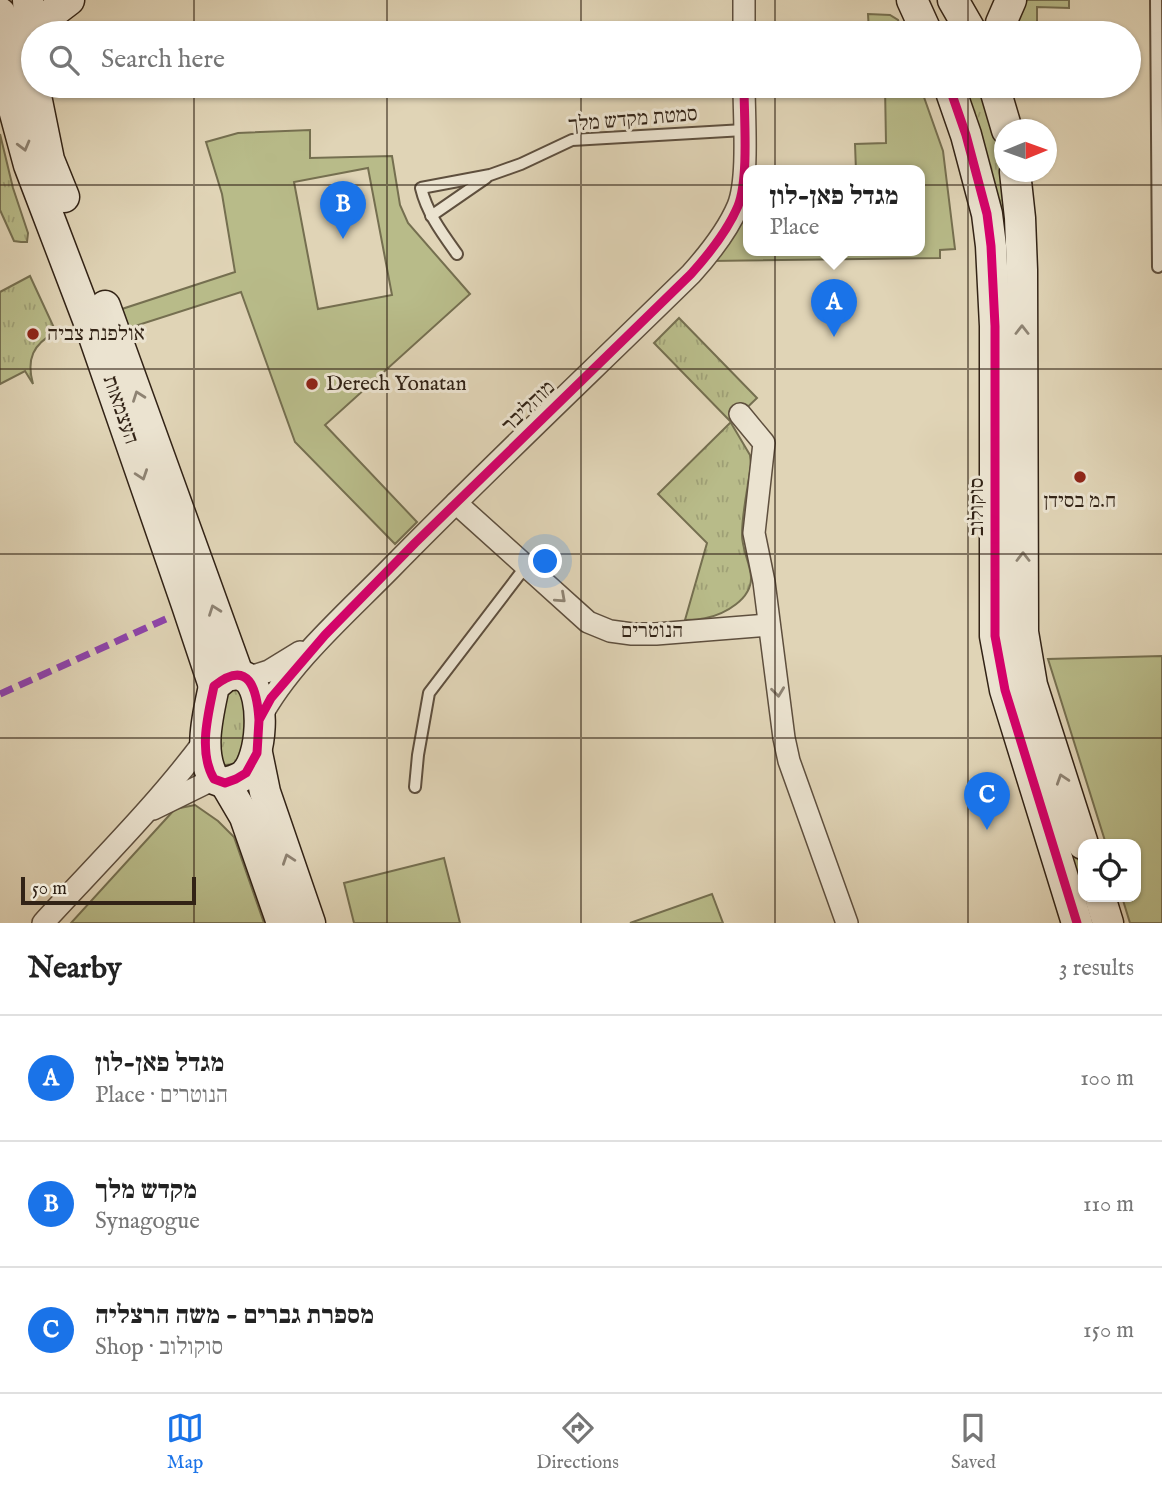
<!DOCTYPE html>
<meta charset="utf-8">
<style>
:root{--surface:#fff;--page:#f6f6f6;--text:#222;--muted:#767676;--line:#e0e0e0;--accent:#1a73e8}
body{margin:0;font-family:"IM FELL English","Frank Ruhl Libre",serif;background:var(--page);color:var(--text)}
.controls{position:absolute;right:21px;bottom:21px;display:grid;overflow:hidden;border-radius:14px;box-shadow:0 2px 5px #0004}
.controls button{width:63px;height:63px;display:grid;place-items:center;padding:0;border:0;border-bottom:2px solid var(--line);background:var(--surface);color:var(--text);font:35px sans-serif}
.compass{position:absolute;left:994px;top:119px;width:63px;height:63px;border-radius:50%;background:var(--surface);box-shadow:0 2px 5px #0004;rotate:89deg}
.scale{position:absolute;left:21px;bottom:18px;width:175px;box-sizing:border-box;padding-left:7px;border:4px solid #322316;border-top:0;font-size:19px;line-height:24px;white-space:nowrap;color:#322316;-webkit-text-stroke:5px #ebe3d0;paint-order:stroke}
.you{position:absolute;left:546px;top:562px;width:24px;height:24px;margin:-18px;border:5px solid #fff;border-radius:50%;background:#1a73e8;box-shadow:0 0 0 10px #1a73e833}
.badge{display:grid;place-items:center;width:46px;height:46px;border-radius:50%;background:var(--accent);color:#fff;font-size:23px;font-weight:700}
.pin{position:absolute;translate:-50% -58px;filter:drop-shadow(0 2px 4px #0008)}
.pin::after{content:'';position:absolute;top:37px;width:24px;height:21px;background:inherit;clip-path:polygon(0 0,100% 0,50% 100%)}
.popup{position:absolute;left:743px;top:165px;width:182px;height:91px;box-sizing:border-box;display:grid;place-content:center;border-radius:14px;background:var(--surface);filter:drop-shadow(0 2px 5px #0005);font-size:23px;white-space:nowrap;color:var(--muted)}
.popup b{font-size:26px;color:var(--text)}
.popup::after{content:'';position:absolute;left:50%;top:100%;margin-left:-14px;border:14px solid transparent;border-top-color:var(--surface)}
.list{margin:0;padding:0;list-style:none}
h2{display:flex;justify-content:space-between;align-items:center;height:91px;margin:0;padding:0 28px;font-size:30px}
h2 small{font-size:23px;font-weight:400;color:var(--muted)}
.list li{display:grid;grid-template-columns:46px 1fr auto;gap:21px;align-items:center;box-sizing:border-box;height:126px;padding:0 28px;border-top:2px solid var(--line)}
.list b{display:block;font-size:26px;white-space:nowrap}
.list p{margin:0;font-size:23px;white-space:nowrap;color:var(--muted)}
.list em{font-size:23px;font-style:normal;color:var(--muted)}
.icon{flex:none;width:38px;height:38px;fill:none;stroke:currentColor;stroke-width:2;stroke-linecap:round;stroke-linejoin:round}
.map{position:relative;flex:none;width:1162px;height:923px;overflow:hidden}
.search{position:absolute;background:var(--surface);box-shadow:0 2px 5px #0004;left:21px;right:21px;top:21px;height:77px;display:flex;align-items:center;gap:18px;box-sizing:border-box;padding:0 24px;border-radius:38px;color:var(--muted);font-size:26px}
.sheet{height:469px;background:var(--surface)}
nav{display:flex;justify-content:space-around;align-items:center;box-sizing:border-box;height:98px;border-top:2px solid var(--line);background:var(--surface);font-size:19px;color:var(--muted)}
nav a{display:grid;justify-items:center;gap:4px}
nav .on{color:var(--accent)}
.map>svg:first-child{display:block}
.grass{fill:url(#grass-tufts);stroke:#756f50;stroke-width:2}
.green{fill:#b8bb89;stroke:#756f50;stroke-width:2;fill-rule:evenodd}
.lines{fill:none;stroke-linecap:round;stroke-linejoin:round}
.lane-casing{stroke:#5e4f3e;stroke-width:14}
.street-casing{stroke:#5e4f3e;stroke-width:24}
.secondary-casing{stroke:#322316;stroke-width:33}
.lane{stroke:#ebe3d0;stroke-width:10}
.street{stroke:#ebe3d0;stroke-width:21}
.secondary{stroke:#ebe3d0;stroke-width:30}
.quiet{stroke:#8e44ad;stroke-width:7;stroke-dasharray:14 7;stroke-linecap:butt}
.cycleway-casing{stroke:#ebe3d0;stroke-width:13}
.cycleway{stroke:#d6006c;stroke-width:9}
.oneway{stroke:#8e8373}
.grid{fill:none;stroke:#322316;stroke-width:2;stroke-opacity:0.55}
.poi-dot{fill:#8f2418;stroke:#ebe3d0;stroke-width:2.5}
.labels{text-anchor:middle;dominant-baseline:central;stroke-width:6;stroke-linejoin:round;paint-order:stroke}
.street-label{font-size:21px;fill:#322316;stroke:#ebe3d0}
.poi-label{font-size:21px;fill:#322316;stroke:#ebe3d0;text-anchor:start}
</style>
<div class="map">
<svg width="1162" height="923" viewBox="0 0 1162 923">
<defs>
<pattern id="grass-tufts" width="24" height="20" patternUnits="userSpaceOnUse" patternTransform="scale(1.75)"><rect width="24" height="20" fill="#b8bb89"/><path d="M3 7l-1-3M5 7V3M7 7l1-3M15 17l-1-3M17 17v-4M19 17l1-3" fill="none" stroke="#9fa076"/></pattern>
</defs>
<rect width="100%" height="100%" fill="#e0d4b6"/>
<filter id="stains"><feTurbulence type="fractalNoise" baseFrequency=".00286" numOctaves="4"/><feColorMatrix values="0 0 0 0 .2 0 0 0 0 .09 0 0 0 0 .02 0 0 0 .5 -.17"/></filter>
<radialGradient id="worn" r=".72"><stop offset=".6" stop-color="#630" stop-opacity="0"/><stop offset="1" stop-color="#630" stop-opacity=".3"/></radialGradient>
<g class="grass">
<polygon points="959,86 977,86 992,123 1001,160 1009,210 1023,681 1083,874 1083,897 1090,897 1099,923 1088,923 1014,685 1002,276"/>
<polygon points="0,134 13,188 28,233 27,242 21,242 14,241 0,210"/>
<path d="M30 276 56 332C33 344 26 359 33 384L25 371 0 384V292Z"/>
<path d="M679 318 757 398 731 423 750 455 751 465C748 487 742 512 742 535 742 549 750 563 751 577 752 599 725 614 706 618 699 620 692 620 685 620L707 543 658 494 731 422 654 343Z"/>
<polygon points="234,688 244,694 245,747 235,764 225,765 221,763 219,758 222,697"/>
</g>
<g class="green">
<path d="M1027 0H1069V8L1037 7V33H1017C1016 21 1020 10 1027 0Z"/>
<polygon points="868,14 890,15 898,20 902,33 869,33"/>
<polygon points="885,86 920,86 943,151 955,249 940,250 940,258 711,261 748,199 748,251 920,251 920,171 856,171 855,144 886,143"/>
<path d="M310 130V158L392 156 400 205 408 223 470 294 325 425 417 522 395 544 295 442 241 292 129 328 122 309 235 272 222 194 206 142 238 133ZM368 168 392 295 318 309 294 182Z"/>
<polygon points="1162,656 1162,923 1130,923 1122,897 1136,897 1136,844 1106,844 1048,659"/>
<polygon points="195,805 218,821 234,837 264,923 71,923 175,809"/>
<polygon points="444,858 460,923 354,923 344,883"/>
<polygon points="712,894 723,923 630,923"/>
</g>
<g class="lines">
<g class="lane-casing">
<g id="lane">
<polyline points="1156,0 1158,267"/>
<polyline points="431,216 486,178"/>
<path d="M457 254C442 233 427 213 421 188L490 175 521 164 572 140 744 130"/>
<polyline points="415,787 418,755 429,693 526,566"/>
</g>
</g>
<g class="street-casing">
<g id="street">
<polyline points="744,0 744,33"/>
<polyline points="740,414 764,443 754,533 764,582 784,738 789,761 847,923"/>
<polyline points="456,503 588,622 610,631 632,634 656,634 769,625"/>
<polyline points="247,678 269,671 300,652"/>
<path d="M259 720C289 663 346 614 391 568 489 468 591 372 691 274 709 254 727 232 738 206 749 179 744 117 744 86"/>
<polyline points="153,809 214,779"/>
<path d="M43 923C98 863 157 805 206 739"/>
</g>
</g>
<g class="secondary-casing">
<g id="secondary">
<polyline points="28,0 33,81"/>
<polyline points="912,0 927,33"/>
<polyline points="953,0 972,33"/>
<polyline points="0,13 6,80 29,165 90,325 187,605 214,686"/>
<polyline points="41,33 48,16 69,0"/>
<polyline points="1000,33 1001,23 1011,0"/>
<polyline points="34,86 49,160 64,197"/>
<polyline points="949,86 966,135 987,214 991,246 995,326 995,636 1005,690 1077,923"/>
<polyline points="994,86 1007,130"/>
<polyline points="1015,172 1020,218 1022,270 1023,632 1032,685 1083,844"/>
<polyline points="105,306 238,674"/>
<path d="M238 674C240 675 246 677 248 679 266 696 262 758 245 774 240 779 231 781 225 783L214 779C198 752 208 715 214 686L226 676Z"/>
<polyline points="257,753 265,792 310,923"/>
<polyline points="225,783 245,817 282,923"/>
<polyline points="1100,897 1108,923"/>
</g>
</g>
<use href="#lane" class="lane"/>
<use href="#street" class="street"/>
<use href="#secondary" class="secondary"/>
<polyline class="quiet" points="0,694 168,618"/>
<g class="cycleway-casing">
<g id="cycleway">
<polyline points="949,86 966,135 987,214 991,246 995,326 995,636 1005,690 1077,923"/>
<path d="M259 720C257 689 249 658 214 686 208 715 198 752 214 779L225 783 236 779 246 773 257 753 259 720 271 698 325 635 415 543 691 274C709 254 727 232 738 206 749 179 744 117 744 86"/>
</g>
</g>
<use href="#cycleway" class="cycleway"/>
</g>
<defs><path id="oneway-chevron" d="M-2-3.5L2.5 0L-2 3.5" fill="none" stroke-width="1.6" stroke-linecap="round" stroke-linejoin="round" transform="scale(1.75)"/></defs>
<g class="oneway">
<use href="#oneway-chevron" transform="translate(24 146) rotate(75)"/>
<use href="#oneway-chevron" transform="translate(1022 330) rotate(-90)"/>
<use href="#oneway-chevron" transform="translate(138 396) rotate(-110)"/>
<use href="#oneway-chevron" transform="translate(142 475) rotate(71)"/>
<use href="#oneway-chevron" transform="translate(1023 557) rotate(-90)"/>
<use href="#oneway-chevron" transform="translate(561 598) rotate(42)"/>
<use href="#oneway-chevron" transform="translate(214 610) rotate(-110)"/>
<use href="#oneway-chevron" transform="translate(778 692) rotate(83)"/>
<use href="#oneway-chevron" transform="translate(1062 779) rotate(-108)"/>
<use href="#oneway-chevron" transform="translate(288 859) rotate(-109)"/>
</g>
<path class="grid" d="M194 0V33M387 0V33M581 0V33M775 0V33M968 0V33M194 86V923M387 86V923M581 86V923M775 86V923M968 86V923M0 185H1162M0 369H1162M0 554H1162M0 738H1162"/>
<g class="poi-dot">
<circle cx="33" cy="334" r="7"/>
<circle cx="312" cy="384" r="7"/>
<circle cx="1080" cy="477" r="7"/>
</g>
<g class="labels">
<g class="street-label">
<text transform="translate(633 120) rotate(-5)">סמטת מקדש מלך</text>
<text transform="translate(529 407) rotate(-44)">מוהליבר</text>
<text transform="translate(120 410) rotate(71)">העצמאות</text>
<text transform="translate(977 507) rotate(-90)">סוקולוב</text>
<text x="652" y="631">הנוטרים</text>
</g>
<g class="poi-label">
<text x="47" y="334">אולפנת צביה</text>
<text x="326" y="384">Derech Yonatan</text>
<text x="1080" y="501" text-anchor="middle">ח.מ בסידן</text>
</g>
</g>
<rect width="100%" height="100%" filter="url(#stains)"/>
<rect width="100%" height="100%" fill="url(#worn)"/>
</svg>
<div class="controls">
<button><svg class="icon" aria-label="locate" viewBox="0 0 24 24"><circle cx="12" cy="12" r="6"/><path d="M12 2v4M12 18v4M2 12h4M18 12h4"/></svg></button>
</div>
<svg class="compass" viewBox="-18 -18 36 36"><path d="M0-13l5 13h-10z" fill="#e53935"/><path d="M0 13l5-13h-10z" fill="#767676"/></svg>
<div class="scale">50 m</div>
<div class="you"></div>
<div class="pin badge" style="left:834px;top:337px">A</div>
<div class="popup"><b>מגדל פאן-לון</b>Place</div>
<div class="pin badge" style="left:343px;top:239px">B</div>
<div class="pin badge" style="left:987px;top:830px">C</div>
<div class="search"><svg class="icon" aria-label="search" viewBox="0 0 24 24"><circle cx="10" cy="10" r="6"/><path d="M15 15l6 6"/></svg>Search here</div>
</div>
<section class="sheet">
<h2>Nearby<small>3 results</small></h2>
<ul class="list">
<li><span class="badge">A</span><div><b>מגדל פאן-לון</b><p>Place · הנוטרים</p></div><em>100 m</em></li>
<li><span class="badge">B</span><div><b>מקדש מלך</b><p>Synagogue</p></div><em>110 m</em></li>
<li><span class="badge">C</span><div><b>מספרת גברים - משה הרצליה</b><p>Shop · סוקולוב</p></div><em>150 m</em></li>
</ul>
</section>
<nav>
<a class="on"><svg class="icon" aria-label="map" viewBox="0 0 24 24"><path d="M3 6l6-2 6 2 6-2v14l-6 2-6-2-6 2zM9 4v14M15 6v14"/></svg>Map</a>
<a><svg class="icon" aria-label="directions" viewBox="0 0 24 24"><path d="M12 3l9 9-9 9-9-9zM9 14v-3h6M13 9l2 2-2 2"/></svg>Directions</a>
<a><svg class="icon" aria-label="saved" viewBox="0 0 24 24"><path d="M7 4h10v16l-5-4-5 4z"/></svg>Saved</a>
</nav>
